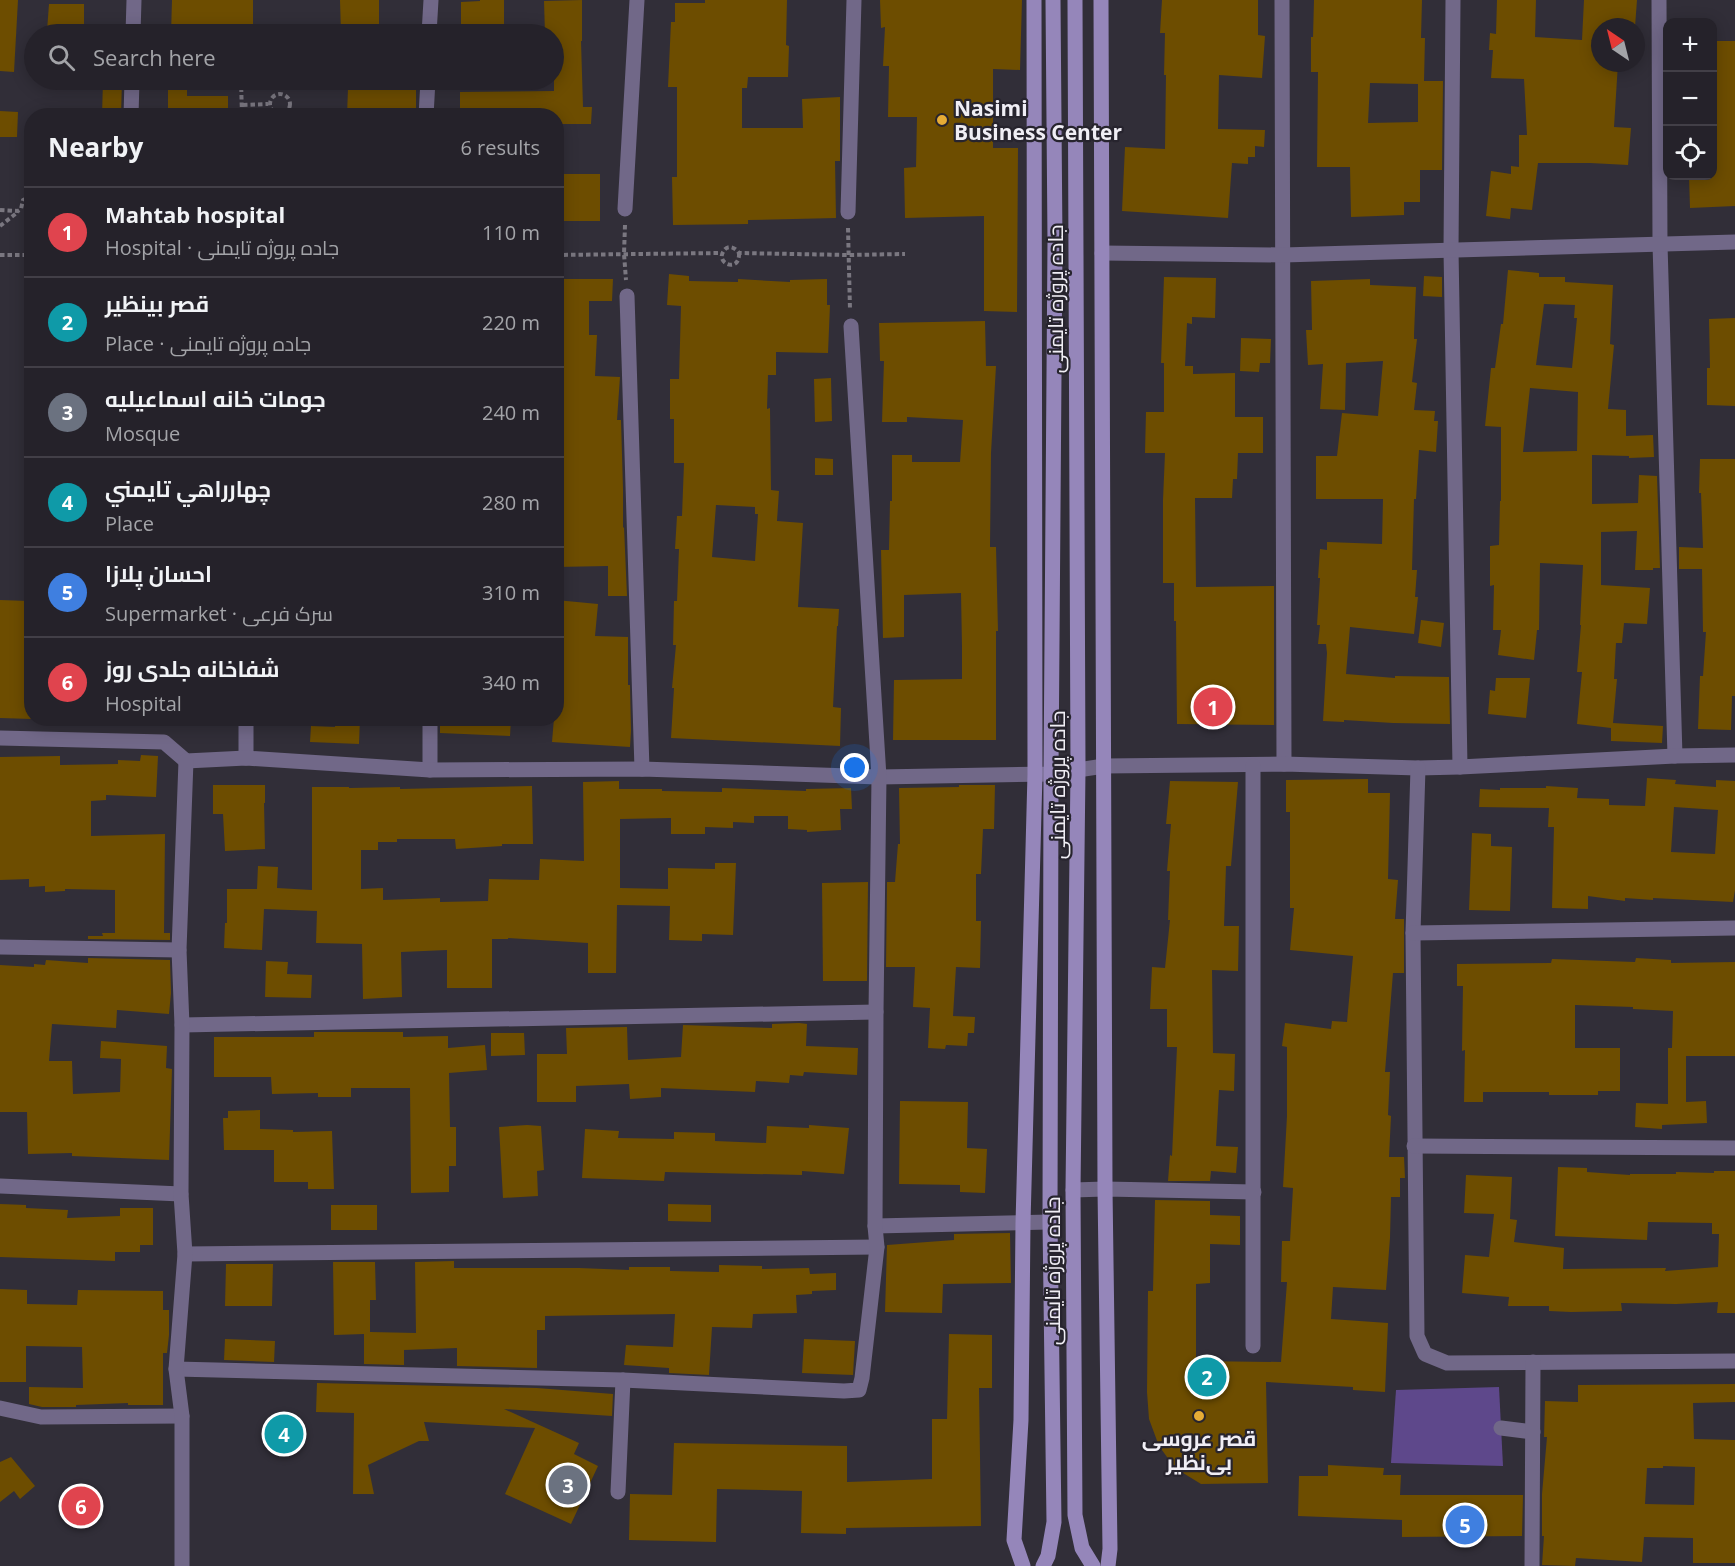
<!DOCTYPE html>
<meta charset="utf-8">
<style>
:root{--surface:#25222a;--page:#2d2a32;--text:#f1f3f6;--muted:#a3a4a8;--line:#423f47;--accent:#2563eb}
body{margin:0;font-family:"Open Sans",Cairo,sans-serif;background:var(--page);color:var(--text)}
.controls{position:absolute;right:18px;top:18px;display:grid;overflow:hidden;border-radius:12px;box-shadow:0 3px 15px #0003}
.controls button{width:54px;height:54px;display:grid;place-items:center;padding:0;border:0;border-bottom:2px solid var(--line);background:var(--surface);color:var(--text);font:30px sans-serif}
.compass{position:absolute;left:1591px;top:18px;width:54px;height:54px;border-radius:50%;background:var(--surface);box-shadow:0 3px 15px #0003;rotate:325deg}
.you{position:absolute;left:855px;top:768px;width:21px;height:21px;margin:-15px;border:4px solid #fff;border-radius:50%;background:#1a73e8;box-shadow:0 0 0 9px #1a73e833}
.badge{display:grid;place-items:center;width:39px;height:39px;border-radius:50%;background:var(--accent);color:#fff;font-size:20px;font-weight:700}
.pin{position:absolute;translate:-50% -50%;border:3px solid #fff;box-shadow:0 2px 6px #0006}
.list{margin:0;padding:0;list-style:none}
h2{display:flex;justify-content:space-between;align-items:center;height:78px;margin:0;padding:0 24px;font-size:26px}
h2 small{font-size:20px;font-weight:400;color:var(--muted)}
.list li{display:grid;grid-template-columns:39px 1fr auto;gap:18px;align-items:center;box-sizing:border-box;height:90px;padding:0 24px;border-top:2px solid var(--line)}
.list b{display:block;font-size:22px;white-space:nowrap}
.list p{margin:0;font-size:20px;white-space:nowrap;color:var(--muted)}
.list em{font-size:20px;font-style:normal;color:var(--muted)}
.icon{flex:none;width:33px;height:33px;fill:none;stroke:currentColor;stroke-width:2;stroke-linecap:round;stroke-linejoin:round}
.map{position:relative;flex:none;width:1735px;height:1566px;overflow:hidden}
.search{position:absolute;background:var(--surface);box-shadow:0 3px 15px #0003;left:24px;top:24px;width:540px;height:66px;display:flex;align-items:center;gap:15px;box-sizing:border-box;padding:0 21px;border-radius:33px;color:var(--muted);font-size:22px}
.panel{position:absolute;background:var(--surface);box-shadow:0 3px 15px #0003;left:24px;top:108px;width:540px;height:618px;border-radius:24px}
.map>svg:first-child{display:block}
.green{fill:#5e488b}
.building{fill:#6d4d00;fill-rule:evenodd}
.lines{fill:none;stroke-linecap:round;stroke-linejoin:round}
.path{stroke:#7a7780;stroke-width:4;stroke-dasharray:4.5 3;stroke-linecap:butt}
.street{stroke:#716888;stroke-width:15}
.secondary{stroke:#9586ba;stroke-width:15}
.poi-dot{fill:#e6ac36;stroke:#27242e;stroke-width:2}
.labels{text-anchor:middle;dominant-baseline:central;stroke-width:4.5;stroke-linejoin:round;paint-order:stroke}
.poi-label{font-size:21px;font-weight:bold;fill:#f0eef5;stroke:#27242e;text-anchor:start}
.street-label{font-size:21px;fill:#f0eef5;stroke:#27242e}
</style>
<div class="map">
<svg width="1735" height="1566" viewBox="0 0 1735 1566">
<rect width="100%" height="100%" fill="#312e38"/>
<polygon class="green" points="1499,1387 1503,1466 1391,1463 1396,1390"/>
<g class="building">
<polygon points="0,0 18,0 14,72 0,71"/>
<polygon points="172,0 253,0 253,34 171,34"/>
<polygon points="340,0 379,0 379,34 341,34"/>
<polygon points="480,0 504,0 504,34 461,34 461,2 480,1"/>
<polygon points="582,0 582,41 581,41 583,107 592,107 591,124 556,124 556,116 460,116 460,92 554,91 554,34 545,34 544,1"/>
<polygon points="705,0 787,0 786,45 789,46 788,77 748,77 747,88 742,88 742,128 803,128 802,99 840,97 840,161 835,161 836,218 748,220 748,224 673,225 672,177 677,177 677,87 668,87 671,22 675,22 675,3 705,3"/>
<polygon points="880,0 1022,0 1020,70 993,69 993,148 1018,148 1017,312 984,311 984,216 905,218 904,168 916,167 917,117 888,117 889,66 883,66 885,27 881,28"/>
<polygon points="1162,0 1258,0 1258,35 1265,36 1262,78 1219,75 1218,129 1265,130 1264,147 1255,146 1255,157 1248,157 1248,164 1232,163 1228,218 1122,211 1125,147 1165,149 1166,75 1164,75 1165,33 1160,33"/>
<path d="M1314 0H1422L1421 38H1425L1424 81H1443L1442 170H1420V202H1404V215L1351 217 1350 167H1317L1318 72H1311V37H1313ZM1370 83 1418 84V122L1368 123Z"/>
<polygon points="1497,0 1536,0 1535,37 1582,40 1584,0 1637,0 1635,27 1600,27 1600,63 1618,63 1614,127 1631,128 1628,165 1590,163 1538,163 1532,210 1511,208 1510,219 1486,216 1491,171 1511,174 1511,166 1519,167 1519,135 1527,135 1524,79 1491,78 1493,50 1489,50 1490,33 1496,34"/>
<polygon points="49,4 84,4 84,32 47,31"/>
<polygon points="1713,41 1735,41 1735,206 1690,208 1689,176 1713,176"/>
<polygon points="103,80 122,80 121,116 102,116"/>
<polygon points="168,80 187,80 187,96 228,96 228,112 221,112 221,116 168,116"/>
<polygon points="348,88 416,89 416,116 347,116"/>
<polygon points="0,111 18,112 17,137 0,137"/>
<rect x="556" y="174" width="44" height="47"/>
<path d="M1508 270 1539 273V277H1565V282L1613 285 1610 344 1614 345 1608 409 1626 410V436L1653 435 1654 457 1629 458V456L1592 455V504L1638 503 1639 475 1657 476 1660 568H1653V570H1635L1637 531 1601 532V585L1650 588 1647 624 1624 623 1622 643H1616L1614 679H1617L1613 723 1663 726 1662 743 1611 741V728L1577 724 1582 672H1577L1581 625H1580L1583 565 1540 563 1539 630H1537L1534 660 1498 655 1501 630H1493L1494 585 1490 586V546L1499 545 1500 501H1501V427L1485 426 1491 368H1495L1501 324H1503ZM1544 304 1575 305 1574 318H1577L1572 368 1536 365ZM1530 388 1578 392 1577 451 1523 452Z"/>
<path d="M669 274 689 276V281L738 282V279L790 282V280L827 279V305H830L828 353 776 352V375H768L767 409 770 408 771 490 779 491 777 521 803 523 798 607 839 609 838 626H837L833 707 841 708 840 746 671 738 674 688H672L676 645H673L674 601H677L679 549H675L677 516H682L684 463H674V419H670V379H679L681 306 667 305ZM716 505 755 507V514H758L755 561 712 557Z"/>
<polygon points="1424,276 1442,277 1442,297 1423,296"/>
<polygon points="1164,277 1216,278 1215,318 1192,317 1192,324 1187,323 1185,366 1193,366 1193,374 1235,373 1235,417 1263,417 1263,453 1238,453 1237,479 1233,479 1232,498 1195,498 1196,587 1274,586 1274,725 1177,724 1176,621 1174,621 1174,583 1163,583 1163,500 1165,453 1145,453 1146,412 1164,412 1164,363 1161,363"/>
<polygon points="556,279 613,279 612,301 589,301 589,335 597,335 595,376 620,377 617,420 621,420 623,489 623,528 624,527 627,596 608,596 608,566 556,567"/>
<polygon points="1370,279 1370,285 1416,287 1414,334 1414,339 1417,339 1412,382 1417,383 1414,410 1435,411 1434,421 1438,421 1436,452 1419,450 1416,499 1414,499 1412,570 1417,570 1415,597 1418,597 1414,634 1350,627 1346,674 1395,678 1395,676 1449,677 1450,724 1393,723 1344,720 1344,722 1323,721 1327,653 1326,644 1318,644 1320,625 1317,625 1320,578 1318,578 1320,549 1327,550 1327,542 1382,544 1383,499 1316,499 1316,456 1337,456 1342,413 1378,416 1383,361 1346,363 1345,410 1320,409 1323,364 1308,365 1306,330 1312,330 1311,281"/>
<polygon points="1735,318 1735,406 1707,405 1707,368 1710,368 1709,319"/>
<polygon points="985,321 986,366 996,366 991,453 990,547 996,547 998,631 996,631 996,740 893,740 894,680 962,679 962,647 961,593 904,595 904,637 883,638 881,550 889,550 890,501 892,501 892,455 912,455 912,462 960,462 963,420 907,417 907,422 882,422 884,361 880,361 879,323"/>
<polygon points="1241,338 1271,339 1270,363 1260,363 1259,372 1240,371"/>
<polygon points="831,378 832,421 815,422 814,379"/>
<polygon points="815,458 833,459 833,475 815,475"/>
<polygon points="1700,459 1735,459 1735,696 1732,696 1731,730 1698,729 1700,676 1703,676 1706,632 1703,632 1702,569 1679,569 1679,547 1703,548 1701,493 1699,493"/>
<polygon points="0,600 29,601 26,660 32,660 32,719 0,718"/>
<polygon points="556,600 598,604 595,636 628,637 628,685 630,685 631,731 630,747 552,742 554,718 556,718"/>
<polygon points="1421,620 1444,623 1441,647 1418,643"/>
<polygon points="1496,678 1530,678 1526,718 1488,714 1490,690 1495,691"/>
<polygon points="335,718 360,718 359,744 310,742 311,726 335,727"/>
<polygon points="440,718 511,718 510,736 440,733"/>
<polygon points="141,755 158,756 156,797 106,795 106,800 91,801 91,836 165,834 164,933 170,933 170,940 88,939 88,936 103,936 102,933 115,933 115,890 65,889 65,891 45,892 45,886 29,887 29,879 0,880 0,757 60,756 60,765 118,764 118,760 140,761"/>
<path d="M1647 778 1676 780 1675 784 1716 787V780L1735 781V890L1733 902 1653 898V900L1625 898V901L1588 896V909L1552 908 1554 827H1548L1549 808 1479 807 1480 789 1500 790V788H1546V786L1578 788 1577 798 1609 799V805L1645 806ZM1674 807 1718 810 1715 854 1671 852Z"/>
<polygon points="1368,779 1368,793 1390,793 1388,879 1398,880 1395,919 1404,919 1404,973 1393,973 1385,1072 1390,1072 1388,1115 1391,1116 1389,1157 1404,1157 1405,1178 1400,1178 1400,1197 1391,1197 1390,1238 1386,1290 1333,1287 1331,1319 1388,1323 1385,1392 1353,1390 1353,1387 1266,1382 1268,1483 1201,1484 1175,1468 1159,1446 1149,1419 1147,1392 1148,1291 1153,1291 1155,1200 1210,1201 1210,1215 1240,1216 1240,1245 1210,1244 1210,1283 1196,1284 1196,1361 1281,1362 1287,1282 1281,1282 1282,1241 1290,1241 1293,1188 1283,1187 1287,1116 1287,1047 1282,1046 1285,1023 1331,1029 1332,1021 1347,1022 1353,956 1290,950 1294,908 1290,908 1290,812 1286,812 1286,780"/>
<polygon points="619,781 619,789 662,789 662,791 722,792 722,788 806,791 806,789 851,788 852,809 840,809 841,830 807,832 807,830 788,829 788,816 754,816 754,823 733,822 733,828 705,827 705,834 671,834 671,818 620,819 620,888 668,889 668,868 715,869 715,863 736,863 735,888 733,935 702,934 702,941 669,940 670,906 617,905 616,973 588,973 588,943 508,938 508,939 492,939 492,988 447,988 447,950 401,952 402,997 363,999 362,944 316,943 317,911 264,909 262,950 224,948 225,923 227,923 227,889 257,889 258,866 278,867 277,888 312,890 312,787 349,787 349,788 400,787 400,789 532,786 533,844 502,844 502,846 456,849 455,839 397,839 397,842 378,842 378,850 361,850 361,889 383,888 383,900 440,898 440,902 488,901 489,879 539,880 540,859 584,861 583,782"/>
<polygon points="1170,781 1238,782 1231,866 1226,866 1224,926 1239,926 1238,971 1212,970 1213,1053 1235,1054 1234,1091 1219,1090 1216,1146 1238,1147 1236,1173 1211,1171 1210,1181 1168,1181 1170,1155 1172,1156 1177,1047 1167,1047 1167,1009 1150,1009 1152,967 1165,968 1170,920 1168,920 1170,871 1167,871 1171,824 1166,824"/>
<polygon points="213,785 265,785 265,803 264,803 265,849 225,851 223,814 213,814"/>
<polygon points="959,785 995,785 994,829 983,829 981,874 976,874 976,921 981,921 980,968 956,967 953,1016 975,1017 974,1033 968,1033 967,1046 946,1045 945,1049 928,1048 930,1008 913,1007 915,967 886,967 887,882 895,882 898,844 900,844 899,788 959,787"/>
<polygon points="1472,833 1491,834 1491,846 1512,847 1510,911 1469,910"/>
<polygon points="868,882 867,981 823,981 822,883"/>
<polygon points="88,958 170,960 171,993 169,1014 117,1010 116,1028 52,1024 49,1061 72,1061 73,1094 120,1092 121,1059 100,1058 101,1041 167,1046 166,1068 172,1069 169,1160 72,1156 72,1153 28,1154 27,1112 0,1112 0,965 34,967 34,964 45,965 46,960 88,963"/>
<polygon points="1636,958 1671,960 1671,963 1735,962 1735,1056 1686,1056 1686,1102 1706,1101 1707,1123 1662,1125 1662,1129 1635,1127 1636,1103 1668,1104 1668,1048 1672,1048 1673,1011 1633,1009 1633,1007 1575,1005 1575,1048 1620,1048 1620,1091 1598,1091 1598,1095 1549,1095 1549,1092 1483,1092 1483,1102 1464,1102 1465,1050 1462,1051 1463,986 1457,986 1457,964 1551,963 1552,959 1635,962"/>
<polygon points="266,961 288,962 287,974 312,975 311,998 265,997"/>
<polygon points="799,1023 807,1024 806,1046 858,1048 857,1075 804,1072 803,1076 790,1075 789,1083 756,1081 755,1092 661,1088 661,1097 630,1099 629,1084 576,1086 576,1102 537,1102 537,1054 567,1054 566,1028 627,1027 628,1060 681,1057 683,1025 772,1028 772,1024"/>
<polygon points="314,1032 403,1032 403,1037 448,1036 448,1048 485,1045 487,1070 449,1073 450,1127 456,1127 456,1166 449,1166 449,1192 411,1193 410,1088 351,1088 351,1097 318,1097 318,1093 272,1094 271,1077 214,1077 214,1037 314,1037"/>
<polygon points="491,1033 524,1033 525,1055 491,1056"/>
<polygon points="900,1101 968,1102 967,1148 987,1149 985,1193 960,1192 960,1185 899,1184"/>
<polygon points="260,1110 260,1129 293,1130 293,1132 332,1131 334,1189 308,1189 308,1182 274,1182 274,1150 224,1150 223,1118 228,1118 228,1111"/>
<polygon points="527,1125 541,1126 544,1170 537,1171 538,1196 503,1198 499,1127"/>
<polygon points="809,1125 849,1128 844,1174 802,1171 802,1175 665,1172 664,1181 582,1178 585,1129 619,1131 618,1138 674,1139 674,1132 715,1133 715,1141 766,1143 767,1126 809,1128"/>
<polygon points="1558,1167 1587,1168 1587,1172 1630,1175 1630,1174 1676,1174 1676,1172 1714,1173 1714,1171 1735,1171 1735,1313 1717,1313 1718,1302 1676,1304 1621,1303 1622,1311 1571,1312 1549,1311 1549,1306 1508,1306 1509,1297 1462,1293 1465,1255 1489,1257 1494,1214 1464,1213 1466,1175 1512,1177 1510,1219 1517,1220 1514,1242 1564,1248 1563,1269 1666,1268 1665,1271 1718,1267 1719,1234 1712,1234 1712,1223 1648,1222 1647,1240 1555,1236"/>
<polygon points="0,1204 26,1205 26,1208 68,1210 67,1218 120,1216 120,1208 153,1208 153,1245 140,1245 140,1252 115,1252 115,1261 0,1257"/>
<polygon points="668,1204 711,1205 711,1222 668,1221"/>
<rect x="331" y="1205" width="46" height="25"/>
<polygon points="1010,1233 1011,1283 943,1284 942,1313 885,1312 887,1245 954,1240 954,1234"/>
<polygon points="454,1261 454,1268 579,1268 629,1270 629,1267 670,1267 670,1271 719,1272 719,1265 762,1266 762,1269 809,1268 810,1274 836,1273 836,1290 812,1291 812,1294 796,1295 797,1313 753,1314 752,1328 712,1327 709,1375 669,1373 669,1368 624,1365 626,1345 673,1347 675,1314 545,1316 545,1330 537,1330 537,1368 457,1366 457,1348 404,1350 404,1365 364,1364 364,1334 334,1335 333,1262 375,1262 376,1300 370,1300 370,1332 416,1333 415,1262"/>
<polygon points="226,1264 273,1264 272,1306 225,1306"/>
<polygon points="0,1289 27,1290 27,1304 77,1305 78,1290 163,1291 163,1310 169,1310 169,1335 167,1353 163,1353 163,1405 128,1405 128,1403 76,1405 76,1407 42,1407 29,1404 29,1387 83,1388 82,1347 26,1346 26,1382 0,1382"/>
<polygon points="949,1334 992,1335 992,1388 979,1388 981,1526 846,1528 846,1534 801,1533 802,1491 717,1489 716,1542 629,1540 630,1494 672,1495 674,1443 847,1446 847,1482 932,1479 932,1419 947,1419"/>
<polygon points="225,1339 275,1341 274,1362 224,1360"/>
<polygon points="804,1339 855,1341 853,1375 802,1373"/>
<polygon points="317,1383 537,1388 613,1394 612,1416 504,1409 579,1443 574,1454 598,1466 571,1524 505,1494 535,1428 424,1422 429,1441 419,1441 368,1465 374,1494 353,1494 354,1413 316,1412"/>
<path d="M1735 1384V1402L1693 1403 1694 1439 1735 1440V1563H1693V1538L1644 1537 1642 1562 1576 1558 1575 1566 1542 1565 1544 1536H1542V1494L1547 1437H1544L1545 1401 1578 1402V1385ZM1663 1466 1695 1467 1694 1505 1645 1504 1647 1468H1663Z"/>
<polygon points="11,1457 35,1486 20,1499 14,1491 0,1502 0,1462"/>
<polygon points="1328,1465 1384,1468 1383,1475 1401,1475 1400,1495 1523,1495 1522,1536 1402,1537 1402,1520 1298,1516 1299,1476 1328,1476"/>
</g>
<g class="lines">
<g class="path">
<polyline points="241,80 242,116"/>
<circle cx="280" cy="104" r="10"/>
<polyline points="243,105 268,104"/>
<polyline points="0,210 18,211 21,209 23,200 32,196"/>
<polyline points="625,225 624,254 626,280"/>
<polyline points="0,226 18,212"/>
<polyline points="848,228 850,310"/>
<path d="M739 253C740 273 716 264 723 252 727 244 735 247 739 253L848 255 905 254"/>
<polyline points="0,255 32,255"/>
<polyline points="556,255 721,253"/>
</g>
<g class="street">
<polyline points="1282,0 1284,764"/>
<polyline points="1453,0 1451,250 1460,767"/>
<polyline points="1659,0 1660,244 1675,756"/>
<polyline points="133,34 134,0"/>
<polyline points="429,34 431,0"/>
<polyline points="131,116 132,80"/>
<polyline points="426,116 428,80"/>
<polyline points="625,209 637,0"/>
<polyline points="848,212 854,0"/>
<polyline points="1102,253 1283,255 1735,242"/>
<polyline points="627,296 642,769"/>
<polyline points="246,718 246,758"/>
<polyline points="430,718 430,770"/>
<polyline points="0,738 164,742 186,761 246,758 430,770 642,769 879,777 1051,774 1104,766 1284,764 1418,768 1460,767 1675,756 1735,755"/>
<polyline points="1418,768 1413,933 1417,1336 1425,1354 1447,1363 1735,1361"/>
<polyline points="1413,933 1735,928"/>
<polyline points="0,947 179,950"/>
<polyline points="182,1025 876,1012"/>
<polyline points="1414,1146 1735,1148"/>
<polyline points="0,1186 181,1194"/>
<polyline points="1073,1190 1105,1189 1254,1192"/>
<polyline points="875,1226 1050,1222"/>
<polyline points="185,1254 877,1247"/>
<polyline points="1253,1346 1253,766"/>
<polyline points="176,1369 623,1380 844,1391 859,1390 862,1378 877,1247 875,1226 876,1012 879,777 851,326"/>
<polyline points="0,1408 41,1417 182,1416"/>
<polyline points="1501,1428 1533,1432"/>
<polyline points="618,1492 623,1380"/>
<polyline points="182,1566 182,1416 176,1369 185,1254 181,1194 182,1025 179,950 186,761"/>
<polyline points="1532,1566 1533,1362"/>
</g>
<g class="secondary">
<polyline points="1075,0 1078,770 1073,1190 1075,1515 1082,1548 1093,1566"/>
<polyline points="1101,0 1105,1189 1110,1549 1108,1566"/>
<polyline points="1023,1566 1014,1540 1021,1420 1023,1223 1035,774 1034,0"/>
<polyline points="1043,1566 1048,1556 1054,1522 1050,1222 1051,774 1055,242 1053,0"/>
</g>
</g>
<g class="poi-dot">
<circle cx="942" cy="120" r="6"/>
<circle cx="1199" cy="1416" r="6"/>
</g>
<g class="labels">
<g class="poi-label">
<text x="954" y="108">Nasimi<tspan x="954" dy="24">Business Center</tspan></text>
<text x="1199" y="1438" text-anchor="middle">قصر عروسی<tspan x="1199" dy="24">بی‌نظیر</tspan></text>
</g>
<g class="street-label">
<text transform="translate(1055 299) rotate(-90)">جاده پروژه تایمنی</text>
<text transform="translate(1057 785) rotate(-90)">جاده پروژه تایمنی</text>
<text transform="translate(1052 1271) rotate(-90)">جاده پروژه تایمنی</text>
</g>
</g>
</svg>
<div class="controls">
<button>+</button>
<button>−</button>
<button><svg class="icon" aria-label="locate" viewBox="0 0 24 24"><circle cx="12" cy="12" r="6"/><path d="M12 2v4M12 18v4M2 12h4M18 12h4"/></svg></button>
</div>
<svg class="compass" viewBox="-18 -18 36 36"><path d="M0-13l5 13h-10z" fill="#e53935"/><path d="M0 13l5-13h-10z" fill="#a3a4a8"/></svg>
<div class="you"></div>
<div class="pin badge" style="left:1213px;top:707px;background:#e0444e">1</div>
<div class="pin badge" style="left:1207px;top:1377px;background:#0f9aa8">2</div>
<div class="pin badge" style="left:568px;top:1485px;background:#6b7280">3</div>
<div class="pin badge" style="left:284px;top:1434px;background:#0f9aa8">4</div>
<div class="pin badge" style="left:1465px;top:1525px;background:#3f7fe0">5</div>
<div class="pin badge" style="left:81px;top:1506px;background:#e0444e">6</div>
<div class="search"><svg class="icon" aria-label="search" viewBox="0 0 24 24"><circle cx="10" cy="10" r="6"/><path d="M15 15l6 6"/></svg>Search here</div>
<section class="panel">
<h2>Nearby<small>6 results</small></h2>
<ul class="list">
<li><span class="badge" style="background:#e0444e">1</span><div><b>Mahtab hospital</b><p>Hospital · جاده پروژه تایمنی</p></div><em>110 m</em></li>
<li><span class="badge" style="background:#0f9aa8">2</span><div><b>قصر بینظیر</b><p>Place · جاده پروژه تایمنی</p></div><em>220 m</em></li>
<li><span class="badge" style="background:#6b7280">3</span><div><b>جومات خانه اسماعيليه</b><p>Mosque</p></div><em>240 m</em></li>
<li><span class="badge" style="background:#0f9aa8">4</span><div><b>چهارراهي تايمني</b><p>Place</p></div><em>280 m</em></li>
<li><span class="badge" style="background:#3f7fe0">5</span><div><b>احسان پلازا</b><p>Supermarket · سرک فرعی</p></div><em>310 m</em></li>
<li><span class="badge" style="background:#e0444e">6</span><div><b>شفاخانه جلدی روز</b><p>Hospital</p></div><em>340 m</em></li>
</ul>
</section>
</div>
